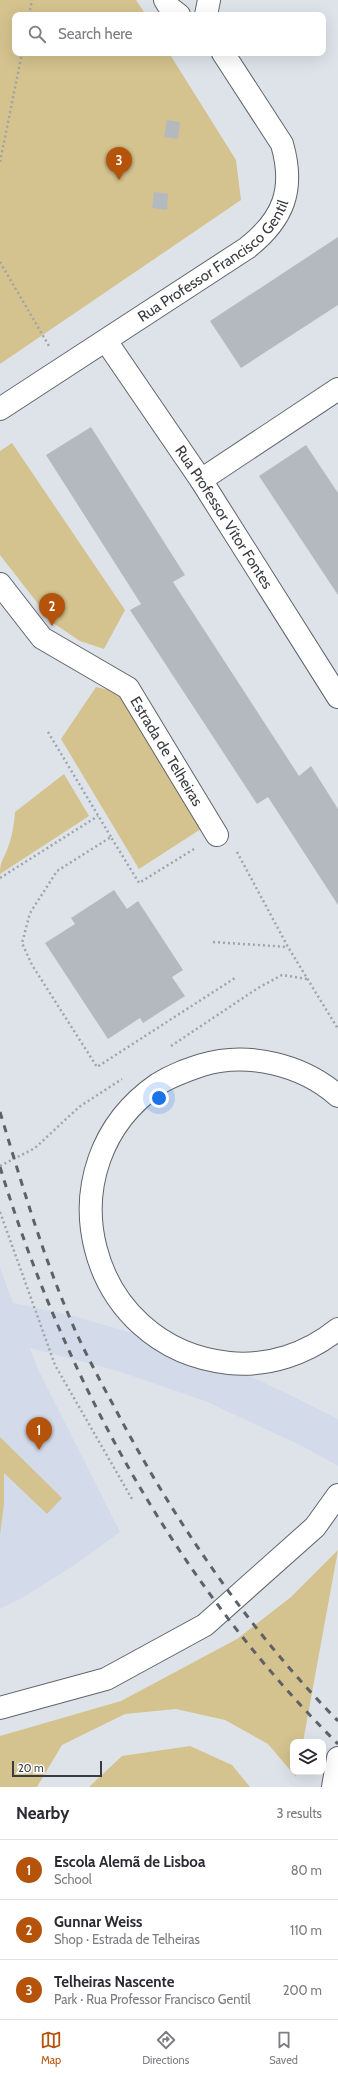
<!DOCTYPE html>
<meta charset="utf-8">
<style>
:root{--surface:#fff;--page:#f2f2f3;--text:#2b2b33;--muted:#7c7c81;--line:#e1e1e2;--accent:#b45309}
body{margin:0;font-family:Cabin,sans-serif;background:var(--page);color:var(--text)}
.controls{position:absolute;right:12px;bottom:12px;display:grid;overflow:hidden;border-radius:8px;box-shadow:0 4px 16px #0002}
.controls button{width:36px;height:36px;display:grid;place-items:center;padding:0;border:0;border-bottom:1px solid var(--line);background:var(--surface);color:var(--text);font:20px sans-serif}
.scale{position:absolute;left:12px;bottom:10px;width:90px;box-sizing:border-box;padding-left:4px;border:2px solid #393b3e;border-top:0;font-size:11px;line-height:14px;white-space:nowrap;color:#393b3e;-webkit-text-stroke:3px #fff;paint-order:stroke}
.you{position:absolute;left:159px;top:1098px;width:14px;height:14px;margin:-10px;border:3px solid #fff;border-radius:50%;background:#1a73e8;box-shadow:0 0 0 6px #1a73e833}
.badge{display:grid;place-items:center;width:26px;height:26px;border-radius:50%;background:var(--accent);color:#fff;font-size:13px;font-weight:700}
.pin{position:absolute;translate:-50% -33px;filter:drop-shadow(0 1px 2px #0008)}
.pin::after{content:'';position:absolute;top:21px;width:14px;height:12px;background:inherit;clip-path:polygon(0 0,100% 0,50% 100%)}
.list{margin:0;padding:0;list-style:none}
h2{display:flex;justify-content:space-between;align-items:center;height:52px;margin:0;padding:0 16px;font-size:17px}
h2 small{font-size:13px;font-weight:400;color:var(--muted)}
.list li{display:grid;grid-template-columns:26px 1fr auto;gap:12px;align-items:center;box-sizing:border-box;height:60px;padding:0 16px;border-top:1px solid var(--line)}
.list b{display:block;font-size:15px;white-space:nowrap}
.list p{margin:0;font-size:13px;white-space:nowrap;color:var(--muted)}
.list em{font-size:13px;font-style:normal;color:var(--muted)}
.icon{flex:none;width:22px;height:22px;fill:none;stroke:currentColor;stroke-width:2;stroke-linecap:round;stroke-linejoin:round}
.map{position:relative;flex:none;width:338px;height:1787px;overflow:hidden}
.search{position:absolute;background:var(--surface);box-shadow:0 4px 16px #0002;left:12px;right:12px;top:12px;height:44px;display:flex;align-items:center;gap:10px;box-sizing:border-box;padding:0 14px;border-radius:8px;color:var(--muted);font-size:15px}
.sheet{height:232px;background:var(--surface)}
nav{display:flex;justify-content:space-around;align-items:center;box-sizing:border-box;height:56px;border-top:1px solid var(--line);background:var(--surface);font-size:11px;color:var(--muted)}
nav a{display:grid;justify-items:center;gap:2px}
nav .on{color:var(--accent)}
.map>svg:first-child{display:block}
.built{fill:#d3dbea}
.green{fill:#d4c38e}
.building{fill:#b4b9c0}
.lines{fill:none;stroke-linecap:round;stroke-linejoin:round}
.minor-casing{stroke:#60646b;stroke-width:24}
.highway-casing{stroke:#60646b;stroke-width:24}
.path{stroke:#a0a4a9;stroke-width:2.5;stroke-dasharray:2 3;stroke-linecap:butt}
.minor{stroke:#fff;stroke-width:22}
.highway{stroke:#fff;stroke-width:22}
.rail{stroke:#5e6165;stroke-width:3;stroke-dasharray:7 7;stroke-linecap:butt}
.labels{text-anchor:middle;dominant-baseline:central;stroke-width:4;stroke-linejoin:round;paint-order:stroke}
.street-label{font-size:15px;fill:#393b3e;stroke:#fff}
</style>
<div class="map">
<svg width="338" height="1787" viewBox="0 0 338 1787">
<rect width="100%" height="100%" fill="#dee3ea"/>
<polygon class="built" points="0,1267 13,1303 74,1316 129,1332 180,1349 263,1382 338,1419 338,1466 304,1447 205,1401 118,1371 30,1348 37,1367 120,1532 73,1566 22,1598 0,1609"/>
<g class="green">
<polygon points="0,0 136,0 146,15 15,15 15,53 169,53 236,160 241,200 0,364"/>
<polygon points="12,443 125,610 104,649 80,641 53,623 0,555 0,451"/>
<polygon points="96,687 123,693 204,827 139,869 61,739"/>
<path d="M64 774 89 816 0 874C0 862 3 860 7 850 12 837 14 826 15 812Z"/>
<polygon points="0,1437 62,1498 47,1514 4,1473 4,1504 0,1535"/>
<polygon points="338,1550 303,1742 293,1742 293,1772 297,1772 296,1777 268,1744 225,1720 176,1709 125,1714 62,1745 37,1787 0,1787 0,1736 121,1701 237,1639 291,1597"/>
<polygon points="190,1746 232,1765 250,1787 89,1787 122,1756"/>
</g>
<g class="building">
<polygon points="167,120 180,122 178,139 164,137"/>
<polygon points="154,192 168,194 167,210 152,208"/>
<polygon points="338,237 338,305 241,368 210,321"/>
<polygon points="91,427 185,575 173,582 299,776 311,766 338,809 338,905 268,797 257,804 130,610 141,604 46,455"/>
<polygon points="306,445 338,493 338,595 259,476"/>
<polygon points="114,890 127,909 138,901 183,970 172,977 185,996 143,1023 140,1018 108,1039 45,943 75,924 71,918"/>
</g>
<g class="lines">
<g class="minor-casing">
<g id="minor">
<polyline points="165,0 170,8 179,15"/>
<polyline points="206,15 209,0"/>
<path id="s1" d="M106 341 201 480 338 697"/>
<path id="s2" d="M0 409 247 248C284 219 295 189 282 144L223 53"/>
<polyline points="201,480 338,389"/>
<path id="s3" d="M0 584 42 638 128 688 217 835"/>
<path d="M338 1096C303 1065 248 1051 202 1065 187 1070 172 1075 158 1084 40 1165 86 1348 229 1363 268 1367 307 1354 338 1329"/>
</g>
</g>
<g class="highway-casing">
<g id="highway">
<polyline points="0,1708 106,1679 205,1625 315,1527 338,1495"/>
<polyline points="333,1787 338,1758"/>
</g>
</g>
<g class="path">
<polyline points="29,15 32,0"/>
<polyline points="0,162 22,53"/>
<polyline points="0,262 49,346"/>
<polyline points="48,732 111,837"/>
<polyline points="194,849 139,883 111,837 57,871 30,913 22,943 32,965 97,1067 235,978"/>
<polyline points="237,852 288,947 338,1029"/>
<polyline points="0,878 98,816"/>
<polyline points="213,942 288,947"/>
<polyline points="171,1046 258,988 282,975 307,979"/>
<polyline points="0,1166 35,1148 79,1107 122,1079"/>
<polyline points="0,1212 55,1365 132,1499"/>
</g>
<use href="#minor" class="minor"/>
<use href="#highway" class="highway"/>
<g class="rail">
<path d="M0 1112C21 1181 41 1250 69 1316 83 1350 101 1382 118 1414 177 1525 250 1631 338 1721"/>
<path d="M0 1167C65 1381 178 1585 338 1744"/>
</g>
</g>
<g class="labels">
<g class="street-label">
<text stroke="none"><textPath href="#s2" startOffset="261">Rua Professor Francisco Gentil</textPath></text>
<text stroke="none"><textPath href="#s1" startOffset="212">Rua Professor Vítor Fontes</textPath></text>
<text stroke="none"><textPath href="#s3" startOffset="242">Estrada de Telheiras</textPath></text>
</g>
</g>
</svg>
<div class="controls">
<button><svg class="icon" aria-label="layers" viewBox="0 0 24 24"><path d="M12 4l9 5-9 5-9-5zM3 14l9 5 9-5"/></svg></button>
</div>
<div class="scale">20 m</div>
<div class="you"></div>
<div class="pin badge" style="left:39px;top:1450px">1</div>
<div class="pin badge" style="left:52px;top:626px">2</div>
<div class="pin badge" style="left:119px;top:180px">3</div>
<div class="search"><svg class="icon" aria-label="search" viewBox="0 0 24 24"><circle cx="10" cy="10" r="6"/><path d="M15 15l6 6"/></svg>Search here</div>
</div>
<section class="sheet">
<h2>Nearby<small>3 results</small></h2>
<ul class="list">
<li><span class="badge">1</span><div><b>Escola Alemã de Lisboa</b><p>School</p></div><em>80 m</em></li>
<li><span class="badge">2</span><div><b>Gunnar Weiss</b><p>Shop · Estrada de Telheiras</p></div><em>110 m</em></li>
<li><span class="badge">3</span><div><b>Telheiras Nascente</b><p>Park · Rua Professor Francisco Gentil</p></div><em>200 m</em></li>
</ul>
</section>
<nav>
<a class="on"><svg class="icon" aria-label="map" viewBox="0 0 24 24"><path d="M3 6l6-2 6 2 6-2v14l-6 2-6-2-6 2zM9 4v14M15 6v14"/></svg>Map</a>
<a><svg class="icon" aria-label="directions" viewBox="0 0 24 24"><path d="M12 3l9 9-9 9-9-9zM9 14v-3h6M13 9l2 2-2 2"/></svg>Directions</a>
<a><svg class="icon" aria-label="saved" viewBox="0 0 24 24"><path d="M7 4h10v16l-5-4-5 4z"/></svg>Saved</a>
</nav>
